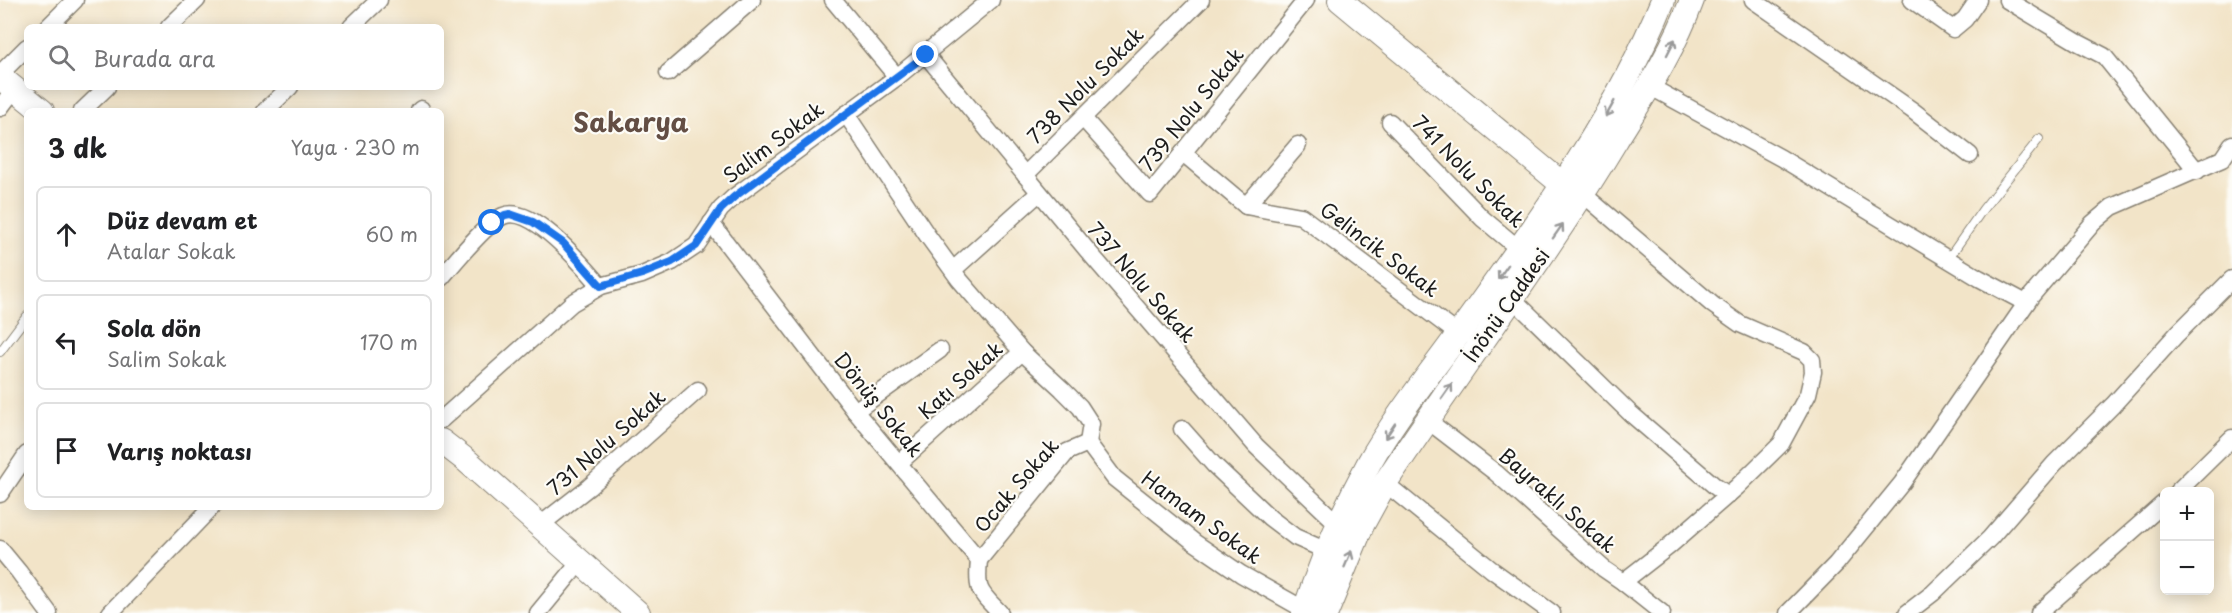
<!DOCTYPE html>
<html lang="tr">
<meta charset="utf-8">
<style>
:root{--surface:#fff;--page:#f6f6f6;--text:#202124;--muted:#757577;--line:#e0e0e0}
body{margin:0;font-family:"Playpen Sans",sans-serif;background:var(--page);color:var(--text)}
.controls{position:absolute;right:18px;bottom:18px;display:grid;overflow:hidden;border-radius:9px;box-shadow:0 3px 15px #0003}
.controls button{width:54px;height:54px;display:grid;place-items:center;padding:0;border:0;border-bottom:2px solid var(--line);background:var(--surface);color:var(--text);font:30px sans-serif}
.stop{position:absolute;width:18px;height:18px;margin:-14px;border:4px solid #1a73e8;border-radius:50%;background:#fff}
.stop.end{background:#1a73e8;border-color:#fff;box-shadow:0 2px 6px #0008}
.list{margin:0;padding:0;list-style:none}
h2{display:flex;justify-content:space-between;align-items:center;height:78px;margin:0;padding:0 24px;font-size:26px}
h2 small{font-size:20px;font-weight:400;color:var(--muted)}
.list li{display:grid;grid-template-columns:39px 1fr auto;gap:18px;align-items:center;box-sizing:border-box;height:96px;margin:0 12px 12px;padding:0 12px;border:2px solid var(--line);border-radius:9px}
.list b{display:block;font-size:22px;white-space:nowrap}
.list p{margin:0;font-size:20px;white-space:nowrap;color:var(--muted)}
.list em{font-size:20px;font-style:normal;color:var(--muted)}
.icon{flex:none;width:33px;height:33px;fill:none;stroke:currentColor;stroke-width:2;stroke-linecap:round;stroke-linejoin:round}
.map{position:relative;flex:none;width:2232px;height:613px;overflow:hidden}
.search{position:absolute;background:var(--surface);box-shadow:0 3px 15px #0003;left:24px;top:24px;width:420px;height:66px;display:flex;align-items:center;gap:15px;box-sizing:border-box;padding:0 21px;border-radius:9px;color:var(--muted);font-size:22px}
.panel{position:absolute;background:var(--surface);box-shadow:0 3px 15px #0003;left:24px;top:108px;width:420px;height:402px;border-radius:9px}
.map>svg:first-child{display:block}
.lines{fill:none;stroke-linecap:round;stroke-linejoin:round}
.lane-casing{stroke:#878072;stroke-width:10}
.street-casing{stroke:#878072;stroke-width:19}
.secondary-casing{stroke:#878072;stroke-width:26}
.lane{stroke:#fff;stroke-width:8}
.street{stroke:#fff;stroke-width:16}
.secondary{stroke:#fff;stroke-width:24}
.oneway{stroke:#999}
.route{stroke:#1a73e8;stroke-width:8}
.labels{text-anchor:middle;dominant-baseline:central;stroke-width:4.5;stroke-linejoin:round;paint-order:stroke}
.street-label{font-size:20px;fill:#1c1c1c;stroke:#fdfcf7}
.district-label{font-size:26px;font-weight:bold;fill:#634e44;stroke:#fdfcf7}
</style>
<div class="map">
<svg width="2232" height="613" viewBox="0 0 2232 613">
<rect width="100%" height="100%" fill="#fdfcf7"/>
<filter id="ink" filterUnits="userSpaceOnUse"><feTurbulence type="fractalNoise" baseFrequency=".0167" numOctaves="2"/><feDisplacementMap in="SourceGraphic" scale="12" xChannelSelector="R" yChannelSelector="G"/><feConvolveMatrix kernelMatrix="1 2 1 2 8 2 1 2 1" color-interpolation-filters="sRGB"/></filter>
<filter id="wash" filterUnits="userSpaceOnUse"><feTurbulence type="fractalNoise" baseFrequency=".008" numOctaves="4" result="noise"/><feDisplacementMap in="SourceGraphic" scale="24" xChannelSelector="R" yChannelSelector="G"/><feGaussianBlur stdDeviation="1.35" result="paint"/><feColorMatrix in="noise" values="0 0 0 0 0 0 0 0 0 0 0 0 0 0 0 0 0 1.4 0 .05"/><feComposite in="paint" operator="in"/></filter>
<g filter="url(#wash)">
<rect width="100%" height="100%" fill="#f2e4c8"/>
</g>
<g filter="url(#ink)">
<g class="lines">
<g class="lane-casing">
<g id="lane">
<polyline points="1948,259 1983,209 2039,139"/>
<polyline points="0,352 27,316"/>
</g>
</g>
<g class="street-casing">
<g id="street">
<polyline points="833,0 897,77"/>
<polyline points="1753,0 1912,110 1970,155"/>
<polyline points="1912,0 1953,29 1965,19 1978,0"/>
<polyline points="2007,0 2077,42 2104,56 2197,171"/>
<polyline points="48,27 75,0"/>
<polyline points="169,27 197,0"/>
<polyline points="351,27 379,0"/>
<polyline points="926,55 1087,250 1256,446 1339,525"/>
<polyline points="668,73 752,0"/>
<polyline points="0,74 27,47"/>
<polyline points="1649,86 1781,158 1979,278 2026,303"/>
<polyline points="0,108 15,88"/>
<polyline points="82,111 107,87"/>
<polyline points="265,111 290,87"/>
<polyline points="419,111 421,109"/>
<polyline points="846,114 927,235 959,279 1022,352 1062,389 1080,407 1091,424 1088,443"/>
<polyline points="1083,118 1150,194 1306,0"/>
<polyline points="1390,122 1482,218 1519,249"/>
<polyline points="1183,153 1246,206 1301,216 1458,334"/>
<polyline points="1025,175 1201,0"/>
<polyline points="1583,194 1713,305 1740,324 1804,352 1812,360 1813,372 1808,394 1781,444 1737,487 1668,547 1623,582"/>
<polyline points="1246,206 1298,145"/>
<path d="M711 223 855 411 979 560C976 591 979 591 1000 613"/>
<polyline points="953,270 1039,193"/>
<path d="M441 278C455 262 485 224 503 216 532 203 584 267 601 286"/>
<polyline points="1512,298 1630,413 1716,487 1728,495"/>
<polyline points="855,411 940,350"/>
<polyline points="441,420 572,303 601,286 642,275 672,262 696,246 721,209 734,197 897,77 991,0"/>
<polyline points="1427,420 1496,473 1604,569 1623,582 1662,613"/>
<polyline points="1182,429 1214,465 1270,518 1295,537 1327,551"/>
<polyline points="1088,443 1114,478 1194,542 1241,574 1305,610"/>
<polyline points="899,463 1022,352"/>
<polyline points="1385,483 1492,570 1552,613"/>
<polyline points="2177,492 2232,438"/>
<polyline points="0,494 27,454"/>
<polyline points="539,526 589,487 698,390"/>
<polyline points="0,549 19,572 49,613"/>
<polyline points="979,560 1067,452 1088,443"/>
<polyline points="110,613 212,507"/>
<polyline points="538,613 580,562"/>
<polyline points="1788,613 1836,564 1902,483 2032,295 2093,223 2112,207 2222,159 2232,144"/>
<polyline points="1907,613 1933,593 1990,538 2054,464 2113,405 2177,334 2232,279"/>
<polyline points="2039,613 2164,503"/>
</g>
</g>
<g class="secondary-casing">
<g id="secondary">
<polyline points="1340,0 1562,184"/>
<polyline points="0,77 42,111"/>
<polyline points="441,441 467,461 638,613"/>
<path d="M1304 613C1321 561 1343 511 1369 463 1395 417 1429 375 1460 332 1535 227 1614 121 1663 0"/>
<path d="M1326 613 1362 525 1385 483C1461 368 1545 258 1616 140 1644 95 1674 50 1692 0"/>
</g>
</g>
<use href="#lane" class="lane"/>
<use href="#street" class="street"/>
<use href="#secondary" class="secondary"/>
</g>
<defs><path id="oneway-shaft" d="M-6 0H5M1.5-3L5.5 0L1.5 3" fill="none" stroke-width="1.6" stroke-linecap="round" stroke-linejoin="round" transform="scale(1.5)"/></defs>
<g class="oneway">
<use href="#oneway-shaft" transform="translate(1671 47) rotate(-63)"/>
<use href="#oneway-shaft" transform="translate(1610 109) rotate(119)"/>
<use href="#oneway-shaft" transform="translate(1558 231) rotate(-55)"/>
<use href="#oneway-shaft" transform="translate(1503 272) rotate(125)"/>
<use href="#oneway-shaft" transform="translate(1447 391) rotate(-55)"/>
<use href="#oneway-shaft" transform="translate(1390 431) rotate(124)"/>
<use href="#oneway-shaft" transform="translate(1348 559) rotate(-67)"/>
</g>
</g>
<g class="lines" filter="url(#ink)">
<polyline class="route" points="492,223 505,215 510,214 533,222 563,243 601,286 642,274 672,262 696,246 721,209 734,197 926,55"/>
</g>
<g class="labels">
<g class="street-label">
<text transform="translate(1085 85) rotate(-45)">738 Nolu Sokak</text>
<text transform="translate(1191 109) rotate(-51)">739 Nolu Sokak</text>
<text transform="translate(773 142) rotate(-37)">Salim Sokak</text>
<text transform="translate(1469 171) rotate(45)">741 Nolu Sokak</text>
<text transform="translate(1380 249) rotate(37)">Gelincik Sokak</text>
<text transform="translate(1142 282) rotate(49)">737 Nolu Sokak</text>
<text transform="translate(1506 305) rotate(-55)">İnönü Caddesi</text>
<text transform="translate(960 380) rotate(-42)">Katı Sokak</text>
<text transform="translate(879 404) rotate(51)">Dönüş Sokak</text>
<text transform="translate(606 442) rotate(-41)">731 Nolu Sokak</text>
<text transform="translate(1016 485) rotate(-49)">Ocak Sokak</text>
<text transform="translate(1558 500) rotate(41)">Bayraklı Sokak</text>
<text transform="translate(1202 517) rotate(36)">Hamam Sokak</text>
</g>
<g class="district-label">
<text x="631" y="121">Sakarya</text>
</g>
</g>
</svg>
<div class="controls">
<button>+</button>
<button>−</button>
</div>
<div class="stop" style="left:492px;top:223px"></div>
<div class="stop end" style="left:926px;top:55px"></div>
<div class="search"><svg class="icon" aria-label="search" viewBox="0 0 24 24"><circle cx="10" cy="10" r="6"/><path d="M15 15l6 6"/></svg>Burada ara</div>
<section class="panel">
<h2>3 dk<small>Yaya · 230 m</small></h2>
<ul class="list">
<li><svg class="icon" aria-label="ahead" viewBox="0 0 24 24"><path d="M12 20V5M6 11l6-6 6 6"/></svg><div><b>Düz devam et</b><p>Atalar Sokak</p></div><em>60 m</em></li>
<li><svg class="icon" aria-label="left" viewBox="0 0 24 24"><path d="M17 20v-9H6M10 6l-5 5 5 5"/></svg><div><b>Sola dön</b><p>Salim Sokak</p></div><em>170 m</em></li>
<li><svg class="icon" aria-label="arrive" viewBox="0 0 24 24"><path d="M6 21V4h12l-3 4 3 4H6"/></svg><div><b>Varış noktası</b></div></li>
</ul>
</section>
</div>
